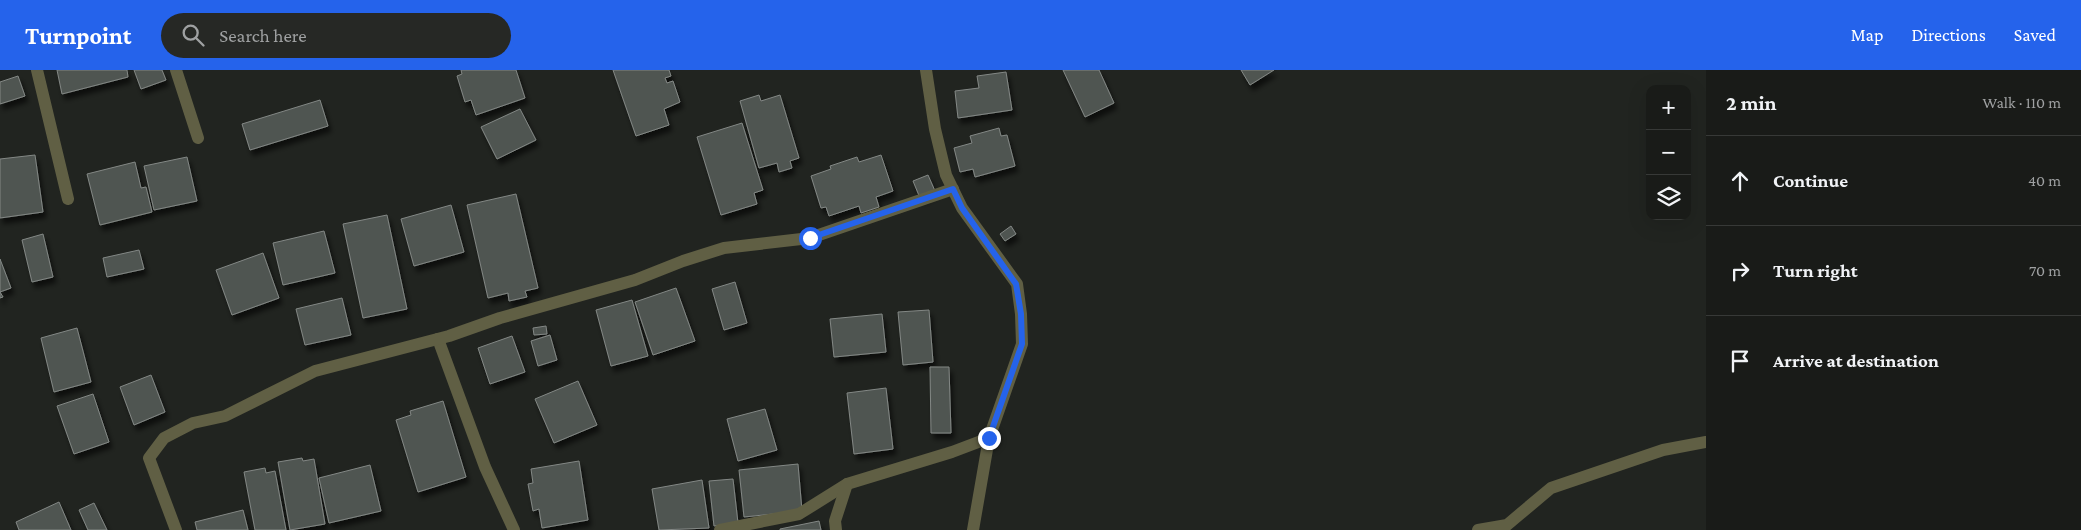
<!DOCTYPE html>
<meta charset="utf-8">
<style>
:root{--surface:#191b18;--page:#262825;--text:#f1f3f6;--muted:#9fa1a2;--line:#373937;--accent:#2563eb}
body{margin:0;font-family:"Crimson Pro",serif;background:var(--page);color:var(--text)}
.controls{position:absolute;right:15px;top:15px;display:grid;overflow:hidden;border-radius:10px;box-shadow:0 5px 20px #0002}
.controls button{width:45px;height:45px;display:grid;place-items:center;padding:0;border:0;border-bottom:1px solid var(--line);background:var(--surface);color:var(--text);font:25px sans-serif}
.stop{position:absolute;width:15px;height:15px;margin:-11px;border:4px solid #2563eb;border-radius:50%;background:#fff}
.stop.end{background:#2563eb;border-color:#fff;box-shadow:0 1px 5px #0008}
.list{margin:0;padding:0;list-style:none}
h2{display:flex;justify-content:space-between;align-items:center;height:65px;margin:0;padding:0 20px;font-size:21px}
h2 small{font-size:16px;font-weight:400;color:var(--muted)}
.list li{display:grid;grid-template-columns:32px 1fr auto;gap:15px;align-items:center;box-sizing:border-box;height:90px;padding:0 20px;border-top:1px solid var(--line)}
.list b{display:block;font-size:19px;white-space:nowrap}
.list em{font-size:16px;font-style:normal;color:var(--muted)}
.icon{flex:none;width:28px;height:28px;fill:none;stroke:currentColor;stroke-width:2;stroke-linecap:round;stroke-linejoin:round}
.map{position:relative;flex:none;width:1706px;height:460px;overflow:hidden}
header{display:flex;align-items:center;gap:30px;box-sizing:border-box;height:70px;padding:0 25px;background:var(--accent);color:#fff}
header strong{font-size:24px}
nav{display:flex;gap:28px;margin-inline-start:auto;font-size:18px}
.search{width:350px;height:45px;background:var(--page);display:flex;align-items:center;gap:12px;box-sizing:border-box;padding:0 18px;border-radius:28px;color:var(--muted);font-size:19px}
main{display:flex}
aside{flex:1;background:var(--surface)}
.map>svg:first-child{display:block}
.building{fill:#4f5451;stroke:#838885;filter:url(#shadow)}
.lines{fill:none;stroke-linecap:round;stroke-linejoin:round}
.minor{stroke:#605f44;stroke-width:12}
.route{stroke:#2563eb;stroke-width:6}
</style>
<header>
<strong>Turnpoint</strong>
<div class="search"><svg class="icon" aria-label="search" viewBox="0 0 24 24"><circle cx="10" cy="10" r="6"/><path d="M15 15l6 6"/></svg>Search here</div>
<nav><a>Map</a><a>Directions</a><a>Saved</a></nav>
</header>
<main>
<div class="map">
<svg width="1706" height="460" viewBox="0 0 1706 460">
<defs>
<filter id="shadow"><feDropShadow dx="3" dy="5.5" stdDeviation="2.5" flood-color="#0009"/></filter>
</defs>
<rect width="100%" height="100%" fill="#212420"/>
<g class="building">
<polygon points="57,0 127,0 128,7 62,24"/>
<polygon points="134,0 162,0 166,10 141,19"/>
<polygon points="461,0 516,0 525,28 476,45 471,30 465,32 457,6 462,4"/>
<polygon points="613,0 669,0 671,6 665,8 667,13 673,11 680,32 664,39 669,55 636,66"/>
<polygon points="1063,0 1099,0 1114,33 1085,47"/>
<polygon points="1241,0 1274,0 1250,15"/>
<polygon points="1006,2 1012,40 958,48 955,21 979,18 977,6"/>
<polygon points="18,6 25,26 0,34 0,12"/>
<polygon points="759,25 761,31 780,25 799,88 790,91 792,98 779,102 777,93 759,98 740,31"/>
<polygon points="320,30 328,56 250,80 242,54"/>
<polygon points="520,39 536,70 497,89 481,57"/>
<polygon points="742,53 763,120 754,123 757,134 721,145 697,67"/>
<polygon points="999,58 1001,66 1007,65 1015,96 975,107 973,99 960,102 954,78 972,73 970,66"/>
<polygon points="35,85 43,142 0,148 0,89"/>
<polygon points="881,85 893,121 876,127 879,137 861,143 859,136 829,146 826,137 821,138 811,106 831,99 830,96 857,87 859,92"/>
<polygon points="187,87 197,131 154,140 144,96"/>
<polygon points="135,92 141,118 146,117 152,142 100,155 87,104"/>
<polygon points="928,105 935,121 920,128 913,111"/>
<polygon points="516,124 538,218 525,221 527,227 509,231 508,223 488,228 467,135"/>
<polygon points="451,135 464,182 414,196 401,149"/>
<polygon points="387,145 407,239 363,248 343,154"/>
<polygon points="1011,156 1016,164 1005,171 1000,164"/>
<polygon points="324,161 335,203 283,215 273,173"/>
<polygon points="43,164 53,207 32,212 22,170"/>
<polygon points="139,180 144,199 107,207 103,188"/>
<polygon points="263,183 279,228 232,245 216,200"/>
<polygon points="0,189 11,218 0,222 3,227 0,228"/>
<polygon points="735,212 747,253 724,260 712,219"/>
<polygon points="676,218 695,271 653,285 635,232"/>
<polygon points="342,228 351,265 305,275 296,239"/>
<polygon points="632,230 648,286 611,296 596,240"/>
<polygon points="929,240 933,292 903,295 898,242"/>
<polygon points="882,244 886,282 834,287 830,249"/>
<polygon points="546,256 547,264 534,265 533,258"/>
<polygon points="77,258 91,312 54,322 41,268"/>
<polygon points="550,265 557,290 538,296 531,271"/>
<polygon points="512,266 525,302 490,314 478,278"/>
<polygon points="930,297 949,297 951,363 931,363"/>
<polygon points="151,305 165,342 134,355 120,317"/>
<polygon points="578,311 597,355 554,373 535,329"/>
<polygon points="886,318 893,379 854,384 847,323"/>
<polygon points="93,324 109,372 74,384 57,336"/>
<polygon points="443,331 466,407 418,422 396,350 411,345 410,341"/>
<polygon points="765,339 777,380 738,391 727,349"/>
<polygon points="302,388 303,391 314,389 325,454 290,460 278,392"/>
<polygon points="579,391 588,450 542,458 539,439 533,441 528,414 533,413 531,399"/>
<polygon points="798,394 802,441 744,447 739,400"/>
<polygon points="370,395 381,441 329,453 319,408"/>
<polygon points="265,398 266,403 275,401 286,460 255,460 244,402"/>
<polygon points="733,409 738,453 714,456 709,411"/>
<polygon points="702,410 709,458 659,460 652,419"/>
<polygon points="59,432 71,460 19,460 16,452"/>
<polygon points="94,433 107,460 88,460 79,440"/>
<polygon points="243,440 248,460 197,460 195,452"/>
<polygon points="819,451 821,460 780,460 780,459"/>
</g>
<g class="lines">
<g class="minor">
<polyline points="37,0 68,129"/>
<polyline points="176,0 198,68"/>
<polyline points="926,0 935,59 946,105 962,138 1017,214 1021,244 1022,274 989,368 973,460"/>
<polyline points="438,269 485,397 514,460"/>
<polyline points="176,460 149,388 164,368 193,353 225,346 315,301 449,266 500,248 635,210 683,191 724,178 810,168 953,119"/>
<polyline points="720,460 799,444 847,414 952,382 989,368"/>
<polyline points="836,460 835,451 847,414"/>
<polyline points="1478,460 1507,455 1551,418 1663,380 1706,372"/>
</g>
</g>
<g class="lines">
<polyline class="route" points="810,168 953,119 962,138 1016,214 1021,244 1022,274 989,368"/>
</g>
</svg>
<div class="controls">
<button>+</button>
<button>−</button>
<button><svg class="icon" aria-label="layers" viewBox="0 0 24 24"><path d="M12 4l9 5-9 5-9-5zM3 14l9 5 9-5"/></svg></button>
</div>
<div class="stop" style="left:810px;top:168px"></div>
<div class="stop end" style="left:989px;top:368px"></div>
</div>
<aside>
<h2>2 min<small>Walk · 110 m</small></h2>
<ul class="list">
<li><svg class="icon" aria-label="ahead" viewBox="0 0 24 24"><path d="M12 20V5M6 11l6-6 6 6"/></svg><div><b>Continue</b></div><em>40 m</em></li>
<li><svg class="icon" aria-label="right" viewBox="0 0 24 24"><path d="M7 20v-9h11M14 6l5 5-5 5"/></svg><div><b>Turn right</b></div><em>70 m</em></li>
<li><svg class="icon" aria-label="arrive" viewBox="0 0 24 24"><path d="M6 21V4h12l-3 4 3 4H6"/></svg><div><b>Arrive at destination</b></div></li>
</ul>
</aside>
</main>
